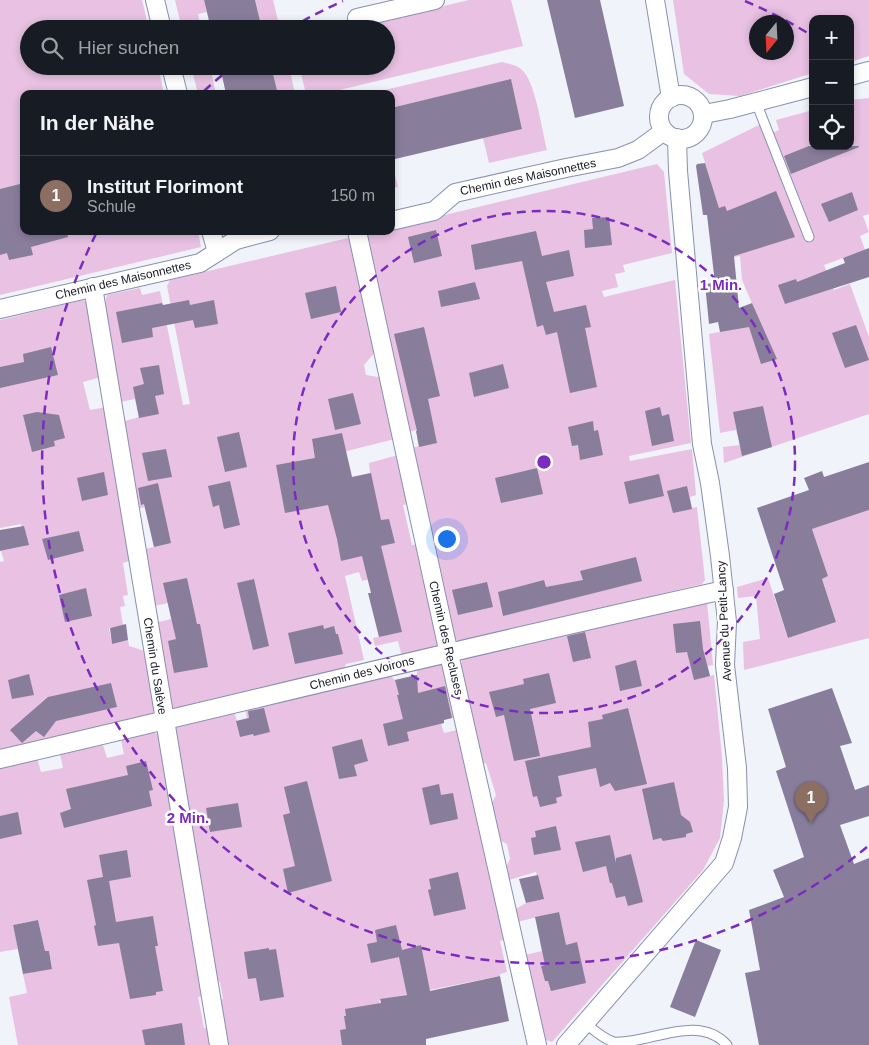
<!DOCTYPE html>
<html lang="de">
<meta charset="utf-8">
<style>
:root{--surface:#171b24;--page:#242831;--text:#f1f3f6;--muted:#9ea1a6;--line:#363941;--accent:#a1612a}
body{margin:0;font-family:Arial,sans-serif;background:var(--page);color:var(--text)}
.controls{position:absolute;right:15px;top:15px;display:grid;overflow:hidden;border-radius:10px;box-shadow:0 2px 8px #0003}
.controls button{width:45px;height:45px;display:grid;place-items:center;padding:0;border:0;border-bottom:1px solid var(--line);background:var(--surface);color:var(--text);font:25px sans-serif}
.compass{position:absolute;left:749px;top:15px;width:45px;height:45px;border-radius:50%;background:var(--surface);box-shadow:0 2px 8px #0003;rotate:198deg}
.you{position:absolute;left:446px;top:538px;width:18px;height:18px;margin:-12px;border:4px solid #fff;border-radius:50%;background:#1a73e8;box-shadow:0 0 0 8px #1a73e833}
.badge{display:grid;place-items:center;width:32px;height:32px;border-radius:50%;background:var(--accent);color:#fff;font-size:16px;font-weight:700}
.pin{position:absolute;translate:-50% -41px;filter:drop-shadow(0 1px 2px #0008)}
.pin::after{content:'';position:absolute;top:26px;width:18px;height:15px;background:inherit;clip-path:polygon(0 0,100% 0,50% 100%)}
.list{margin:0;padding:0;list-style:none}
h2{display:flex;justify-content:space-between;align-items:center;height:65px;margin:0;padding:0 20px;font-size:21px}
h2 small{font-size:16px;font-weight:400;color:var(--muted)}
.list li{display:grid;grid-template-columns:32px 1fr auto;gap:15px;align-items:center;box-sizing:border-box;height:80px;padding:0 20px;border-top:1px solid var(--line)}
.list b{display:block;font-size:19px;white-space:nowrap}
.list p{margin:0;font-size:16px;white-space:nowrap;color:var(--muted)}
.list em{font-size:16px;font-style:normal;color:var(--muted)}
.icon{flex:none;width:28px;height:28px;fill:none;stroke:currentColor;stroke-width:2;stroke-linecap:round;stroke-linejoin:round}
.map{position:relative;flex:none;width:869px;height:1045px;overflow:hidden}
.search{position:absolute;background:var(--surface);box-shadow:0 2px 8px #0003;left:20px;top:20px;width:375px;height:55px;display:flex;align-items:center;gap:12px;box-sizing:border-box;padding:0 18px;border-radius:28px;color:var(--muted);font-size:19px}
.panel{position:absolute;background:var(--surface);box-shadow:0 2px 8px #0003;left:20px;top:90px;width:375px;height:145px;border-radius:10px}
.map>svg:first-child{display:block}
.green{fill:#e9c1e3;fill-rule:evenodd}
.building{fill:#897d9c}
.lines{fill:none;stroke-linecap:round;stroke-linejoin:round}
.service-casing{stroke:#8890b0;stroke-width:11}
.minor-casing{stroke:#8890b0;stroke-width:20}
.service{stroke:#fff;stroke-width:9}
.minor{stroke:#fff;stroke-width:18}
.ring{fill:none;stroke:#7b2cbf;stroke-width:2.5;stroke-dasharray:9 6}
.labels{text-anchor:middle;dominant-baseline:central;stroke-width:5;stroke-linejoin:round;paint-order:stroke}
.street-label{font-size:12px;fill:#161924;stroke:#fff}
.centre{fill:#7b2cbf;stroke:#fff;stroke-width:2.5}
.ring-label{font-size:15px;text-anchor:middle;font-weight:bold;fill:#7b2cbf;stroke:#fff;stroke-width:5;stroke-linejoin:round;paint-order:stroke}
</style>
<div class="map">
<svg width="869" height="1045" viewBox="0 0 869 1045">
<rect width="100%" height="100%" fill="#f1f3fa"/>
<g class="green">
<polygon points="0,0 142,0 149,29 29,29 29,66 158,66 164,94 24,94 24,231 198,231 201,247 0,295"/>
<polygon points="175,0 204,0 207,12 198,14 201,29 182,29"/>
<polygon points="255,0 273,0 280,29 262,29"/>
<polygon points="469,0 511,0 523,46 323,94 306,94 299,66 386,66 386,29 345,29"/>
<path d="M673 0H869V56L850 62V19H813V73L740 96 709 94 684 74ZM756 22H786V52H756Z"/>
<path d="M502 62C509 64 518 65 523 71 536 84 542 131 547 150L489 163 483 138 522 128 511 80 391 108V94H368Z"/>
<polygon points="191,66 210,66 216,94 198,94"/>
<polygon points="271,66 289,66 295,94 278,94"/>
<polygon points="869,98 869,214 863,216 869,232 860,236 865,250 824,265 834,290 850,284 869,337 869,414 724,463 723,447 740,445 736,430 720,433 709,334 739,328 757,315 742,280 740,256 734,257 702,153 761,124 805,234 805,240 814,239 772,133 779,130 776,120 813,110 813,146 850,146 850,100"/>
<polygon points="391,160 398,187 391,188"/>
<polygon points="657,164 664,172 672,253 623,265 625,272 615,274 618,287 602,291 604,297 675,280 691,443 629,456 630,461 692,449 696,495 690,497 692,508 697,507 705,580 702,584 460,642 455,639 412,448 419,446 416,430 409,432 365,240 368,233 377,231 391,231 391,228"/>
<polygon points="348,238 353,241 377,350 364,365 366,375 384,378 395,439 331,455 334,471 350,467 352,477 370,473 369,463 398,455 408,504 403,505 412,545 420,544 442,641 438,647 402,657 398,641 375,646 373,638 401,632 388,575 362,581 359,572 345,576 364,660 346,664 343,670 175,709 169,705 155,623 171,619 168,603 154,606 145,549 154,547 145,507 136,509 121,422 139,417 135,399 120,402 105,303 107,295 140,288 142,295 160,291 183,405 190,404 167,286 170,280"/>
<polygon points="83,300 89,304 101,377 83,382 90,410 106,407 132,560 123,563 128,595 123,596 125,606 120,607 123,625 109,628 112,643 128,640 129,646 145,651 156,708 152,715 0,751 0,562 4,561 1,551 25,546 21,524 0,528 0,320"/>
<polygon points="869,510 869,638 744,670 743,642 760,639 756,596 738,598 737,587 768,578 788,638 836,622 822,579 828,576 811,526 815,528"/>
<polygon points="707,602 713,665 708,666 710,676 714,675 722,757 724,801 720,838 703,870 552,1042 543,1039 525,955 542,951 540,942 564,937 558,912 517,922 514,910 526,903 543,899 536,872 509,880 506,867 510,859 507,844 501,841 492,803 496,795 486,763 482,764 460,664 465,657"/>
<polygon points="441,664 447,667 458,716 444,720 444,723 441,724 444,733 461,729 507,939 500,941 507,972 500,974 500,976 379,1000 387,1045 225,1045 217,1000 223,999 220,982 214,979 173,730 176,726 234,712 237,721 247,718 245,709 390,676 395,680 417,675 417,669"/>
<polygon points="153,732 160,736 204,996 198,997 204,1028 209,1028 212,1045 18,1045 9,997 27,993 23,974 52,968 49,951 45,951 38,920 13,925 18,949 0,952 0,767 37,758 41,772 63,768 60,754 103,745 107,758 124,754 121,740"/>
</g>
<g class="building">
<polygon points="204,0 255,0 262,29 211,29"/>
<polygon points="547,0 600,0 624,106 575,118"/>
<polygon points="220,66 271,66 278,94 226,94"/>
<polygon points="511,79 522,129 391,160 391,108"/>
<polygon points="809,146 859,146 859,147 791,174 784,156"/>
<polygon points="705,163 719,208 725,206 727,211 776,191 795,237 734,256 739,308 752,303 777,359 761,364 749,327 720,332 718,322 709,324 705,284 715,283 707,215 703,215 696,166 697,164"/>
<polygon points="24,183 24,231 67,231 68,237 31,247 33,255 9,260 7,253 0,255 0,189"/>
<polygon points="852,192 858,210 829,222 821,204"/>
<polygon points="609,217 612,245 585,248 584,230 593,229 592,218"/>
<polygon points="436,230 442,256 414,263 408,237"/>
<polygon points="536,231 542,256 569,250 574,276 546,282 554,312 586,305 591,327 585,328 597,387 570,393 557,332 546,335 543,325 537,327 522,261 475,270 471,245"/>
<polygon points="869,248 869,277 785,304 778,285 796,279 797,282 845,263 843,258"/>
<polygon points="475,282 480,299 441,307 438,291"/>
<polygon points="336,286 341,312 311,319 305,293"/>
<polygon points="189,300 190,305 214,300 218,324 195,328 193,320 152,328 153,337 122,343 116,312 162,303 163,305"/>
<polygon points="856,325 869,360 845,368 832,333"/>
<polygon points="424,327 440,396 428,399 437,443 419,447 416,431 417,431 394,334"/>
<polygon points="51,347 58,375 0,388 0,367 24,362 23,354"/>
<polygon points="503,364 509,388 474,397 469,373"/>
<polygon points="159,365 164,394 155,396 159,414 139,418 133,387 144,384 140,368"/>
<polygon points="353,393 361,424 335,430 328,399"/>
<polygon points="763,406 772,447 742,456 733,412"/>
<polygon points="660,407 662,416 669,414 674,441 652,446 645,411"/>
<polygon points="37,412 59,415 65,438 54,441 55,446 32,452 23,415"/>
<polygon points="593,421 594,431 598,430 603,455 580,460 578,445 572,446 568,427"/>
<polygon points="239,432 247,467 225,472 217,437"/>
<polygon points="342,433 352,477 371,473 381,520 389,519 395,543 381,546 402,632 379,637 368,593 371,593 362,556 341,561 337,539 328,505 285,513 276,465 315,458 312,439"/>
<polygon points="166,449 172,477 148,481 142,453"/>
<polygon points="869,462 869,510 812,529 828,576 822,579 836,622 788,638 774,594 784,590 757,508 809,490 804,478 822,471 824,477"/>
<polygon points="537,468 543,494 501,503 495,478"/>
<polygon points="104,472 108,495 82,501 77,478"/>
<polygon points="659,474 664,496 629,504 624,482"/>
<polygon points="230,481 240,525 224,529 219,505 213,507 208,486"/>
<polygon points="158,483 171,543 154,547 144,504 141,505 138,488"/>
<polygon points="687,486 692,509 673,513 667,491"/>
<polygon points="24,526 29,545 0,551 0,530"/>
<polygon points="79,531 84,551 48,560 42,539"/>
<polygon points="636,557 642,581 503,616 498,592 544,580 546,587 583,580 580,571"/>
<polygon points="187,578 197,624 200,624 208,667 174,673 168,641 176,639 163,583"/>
<polygon points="254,579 269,646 253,650 237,583"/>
<polygon points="487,582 493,607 458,615 452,590"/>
<polygon points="86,588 92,616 65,622 59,595"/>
<polygon points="700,621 703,649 710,676 694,680 687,652 676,653 673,624"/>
<polygon points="126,624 128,640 112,644 110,628"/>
<polygon points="323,625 324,629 334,626 336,634 338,634 343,654 295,664 288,633"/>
<polygon points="585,632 591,658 573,662 567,636"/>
<polygon points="636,660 642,686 620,691 615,666"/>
<polygon points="549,673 556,703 530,709 540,756 514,761 504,715 496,717 489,692 524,684 523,679"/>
<polygon points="29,674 34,695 12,699 8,680"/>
<polygon points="417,675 418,693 445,686 452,718 444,720 444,723 407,732 409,741 388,746 383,724 403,719 397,695 399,695 395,680"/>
<polygon points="111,683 117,707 56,721 44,737 36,731 22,743 10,730 48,697"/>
<polygon points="832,688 852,743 840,746 855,790 869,785 869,816 840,825 854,864 869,858 869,1045 759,1045 745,973 760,970 749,910 784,897 773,870 804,857 776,771 786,767 768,709"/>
<polygon points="264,708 270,732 254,736 253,734 240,737 236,721 249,718 248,711"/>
<polygon points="628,708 647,784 615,791 610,783 600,787 596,768 558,776 562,796 556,798 557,803 540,807 537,796 533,797 525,761 591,747 588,722 603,719 602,715"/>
<polygon points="362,739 368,761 354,765 357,776 339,779 332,747"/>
<polygon points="146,761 153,790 149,791 152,806 64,828 60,813 71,809 66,789 128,775 126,766"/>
<polygon points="307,781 332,881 288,893 283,869 295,866 283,815 290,813 284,787"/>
<polygon points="674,782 681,815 690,822 693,832 686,834 686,837 663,841 661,838 653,840 642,789"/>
<polygon points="439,784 441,795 453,793 458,819 430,825 422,788"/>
<polygon points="238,803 242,827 210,832 206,808"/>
<polygon points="18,812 22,834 0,839 0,816"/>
<polygon points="556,826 561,850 534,855 531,838 536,837 535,831"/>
<polygon points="610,835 616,863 616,858 631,854 643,902 628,906 625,896 616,898 612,883 610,883 606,866 583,872 575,842"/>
<polygon points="127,850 131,877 109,881 116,922 153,916 158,946 155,946 163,991 156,992 156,995 130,999 119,943 98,946 94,926 96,925 87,880 103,877 99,855"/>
<polygon points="458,872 466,909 434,916 428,890 431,889 429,879"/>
<polygon points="538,875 544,899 526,903 519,879"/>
<polygon points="559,912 566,945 577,942 586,983 551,991 548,981 545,981 541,966 545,965 535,917"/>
<polygon points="38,920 45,951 49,951 52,969 23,974 13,925"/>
<polygon points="396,925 402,950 421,945 430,991 500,976 509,1021 426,1039 426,1045 342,1045 340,1030 346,1029 344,1016 346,1016 345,1009 381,1003 380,999 407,995 399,957 371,963 367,944 377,942 375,930"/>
<polygon points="696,940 721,950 695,1017 670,1007"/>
<polygon points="269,948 269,950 276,949 284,997 260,1001 256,978 248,979 244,952"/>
<polygon points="182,1023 185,1045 145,1045 142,1030"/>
</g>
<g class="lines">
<g class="service-casing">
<g id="service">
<polyline points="756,102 809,237"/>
<path d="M585 1023C594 1030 603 1039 614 1042 648 1045 698 1012 727 1045"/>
</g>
</g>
<g class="minor-casing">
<g id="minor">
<polyline points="155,0 162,29"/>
<polyline points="655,0 671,98"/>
<polyline points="357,18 435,0"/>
<polyline points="171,66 178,94"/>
<polyline points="850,76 869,71"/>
<circle cx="681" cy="117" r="22"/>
<polyline points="704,114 730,109 813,87"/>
<polyline points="391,221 434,211 455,193 566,168 618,158 638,150 664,131"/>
<polyline points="211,231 217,252"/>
<polyline points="357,231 447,645 537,1045"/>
<path d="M93 287C136 539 176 792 219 1045"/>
<polyline points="0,309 200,263 236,240 270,231"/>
<path d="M0 759C241 703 482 643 724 590"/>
<polyline points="566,1045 724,863 732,838 738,807 737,768 725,665 727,622 720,556 710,483 702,444 678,171 677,138"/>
</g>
</g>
<use href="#service" class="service"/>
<use href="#minor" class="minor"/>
</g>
<g class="ring">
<circle cx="544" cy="462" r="251"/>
<path d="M867 847A503 503 0 0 1 96 234M204 91A503 503 0 0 1 231 68M289 29A503 503 0 0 1 343 1M745 1A503 503 0 0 1 811 35"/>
</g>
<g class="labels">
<g class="street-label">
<text transform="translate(528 177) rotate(-12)">Chemin des Maisonnettes</text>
<text transform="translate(123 280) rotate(-13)">Chemin des Maisonnettes</text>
<text transform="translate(724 621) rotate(-93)">Avenue du Petit-Lancy</text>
<text transform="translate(446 638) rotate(77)">Chemin des Recluses</text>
<text transform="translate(155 666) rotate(81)">Chemin du Salève</text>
<text transform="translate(362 673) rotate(-14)">Chemin des Voirons</text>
</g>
</g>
<circle cx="544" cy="462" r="8" class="centre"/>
<g class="ring-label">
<text x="721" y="290">1 Min.</text>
<text x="188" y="823">2 Min.</text>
</g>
</svg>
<div class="controls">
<button>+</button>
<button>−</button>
<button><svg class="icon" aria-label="locate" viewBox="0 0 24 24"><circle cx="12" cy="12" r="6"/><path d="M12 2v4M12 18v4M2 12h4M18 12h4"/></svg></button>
</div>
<svg class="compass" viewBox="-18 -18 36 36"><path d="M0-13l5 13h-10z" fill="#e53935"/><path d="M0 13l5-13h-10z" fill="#9ea1a6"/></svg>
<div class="you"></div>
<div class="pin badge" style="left:811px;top:823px;background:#8d6e63">1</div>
<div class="search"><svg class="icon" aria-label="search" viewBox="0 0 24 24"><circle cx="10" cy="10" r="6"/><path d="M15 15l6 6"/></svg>Hier suchen</div>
<section class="panel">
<h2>In der Nähe<small></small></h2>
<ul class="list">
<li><span class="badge" style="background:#8d6e63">1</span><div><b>Institut Florimont</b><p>Schule</p></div><em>150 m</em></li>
</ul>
</section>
</div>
